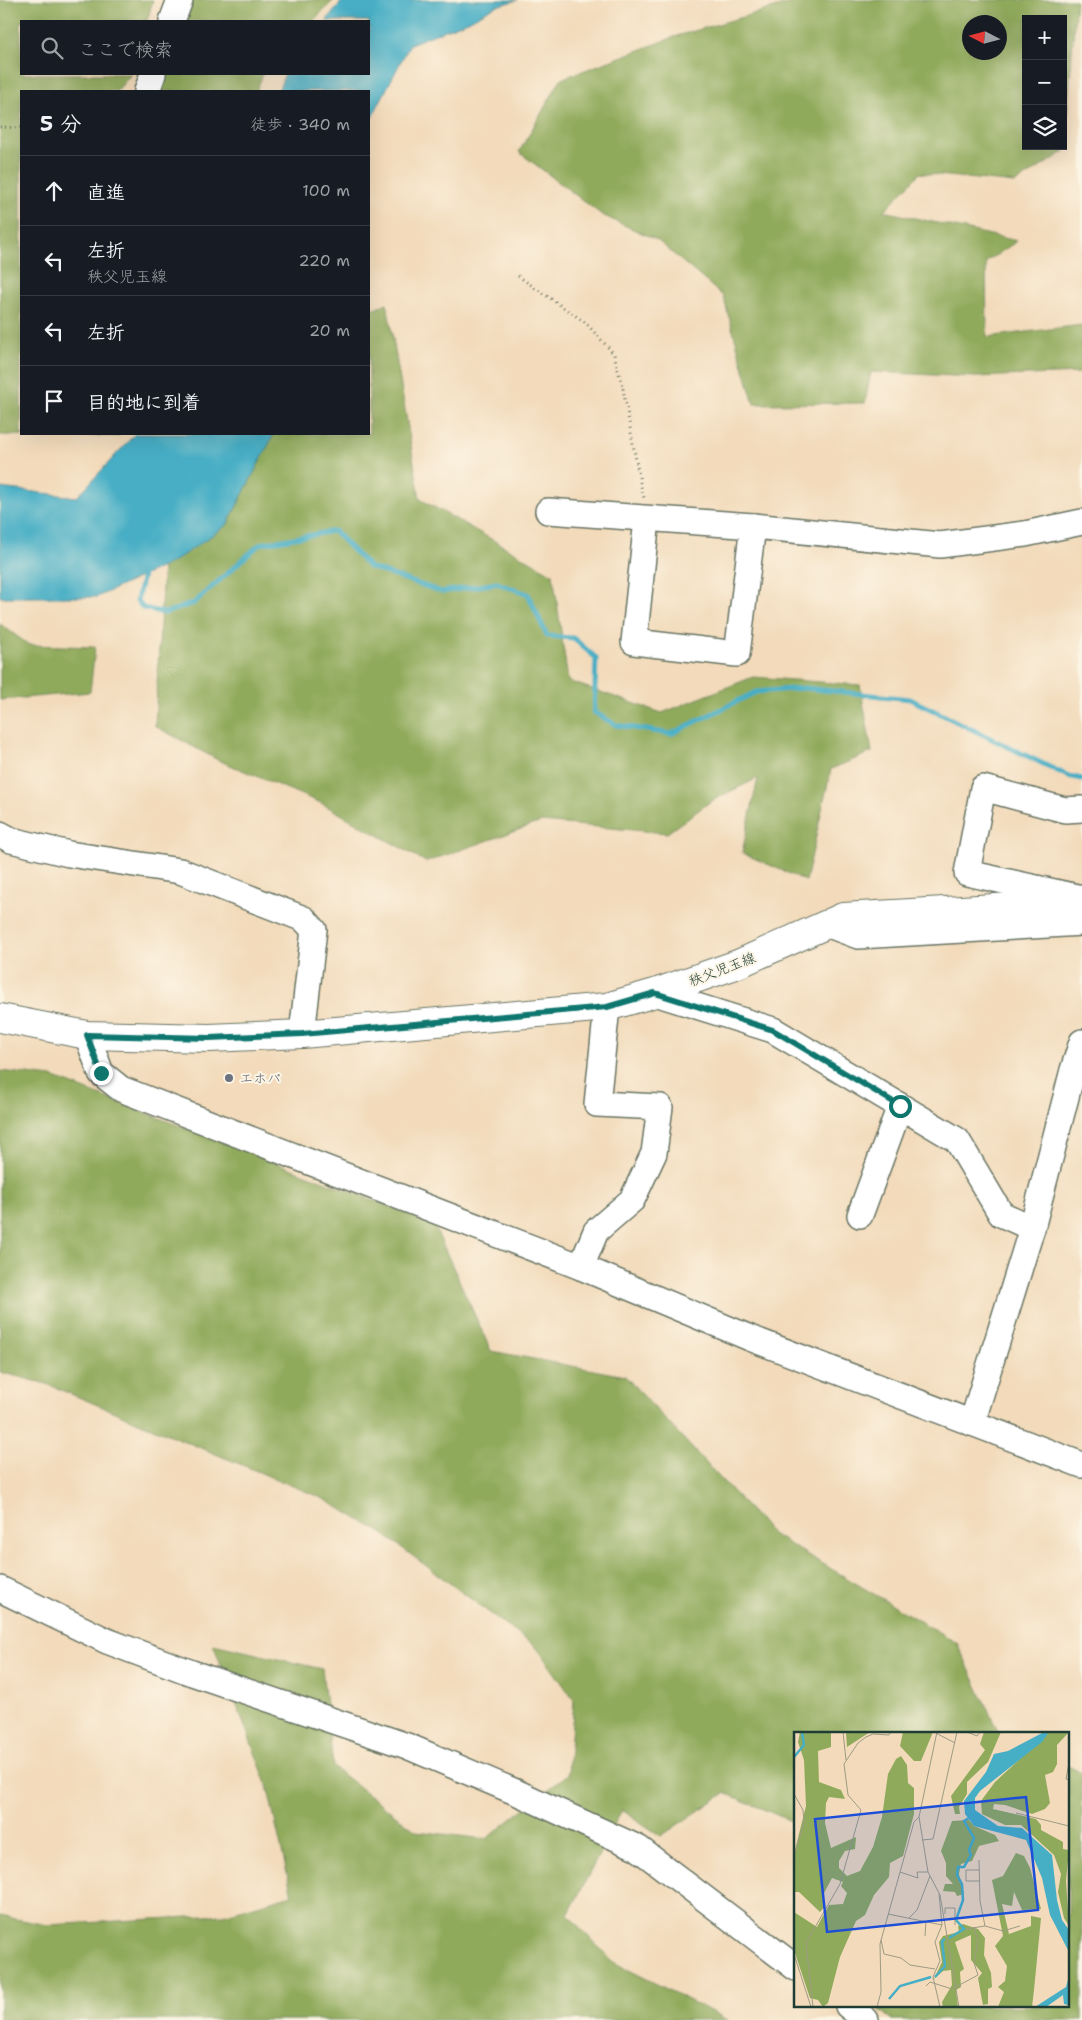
<!DOCTYPE html>
<html lang="ja">
<meta charset="utf-8">
<style>
:root{--surface:#171b24;--page:#20242c;--text:#f1f3f6;--muted:#9ea1a6;--line:#363941}
body{margin:0;font-family:"Shantell Sans","Klee One",sans-serif;background:var(--page);color:var(--text)}
.controls{position:absolute;right:15px;top:15px;display:grid;overflow:hidden;border-radius:0px;box-shadow:0 5px 20px #0002}
.controls button{width:45px;height:45px;display:grid;place-items:center;padding:0;border:0;border-bottom:1px solid var(--line);background:var(--surface);color:var(--text);font:25px sans-serif}
.compass{position:absolute;left:962px;top:15px;width:45px;height:45px;border-radius:50%;background:var(--surface);box-shadow:0 5px 20px #0002;rotate:276deg}
.stop{position:absolute;width:15px;height:15px;margin:-11px;border:4px solid #0f766e;border-radius:50%;background:#fff}
.stop.end{background:#0f766e;border-color:#fff;box-shadow:0 1px 5px #0008}
.list{margin:0;padding:0;list-style:none}
h2{display:flex;justify-content:space-between;align-items:center;height:65px;margin:0;padding:0 20px;font-size:21px}
h2 small{font-size:16px;font-weight:400;color:var(--muted)}
.list li{display:grid;grid-template-columns:32px 1fr auto;gap:15px;align-items:center;box-sizing:border-box;height:70px;padding:0 20px;border-top:1px solid var(--line)}
.list b{display:block;font-size:19px;white-space:nowrap}
.list p{margin:0;font-size:16px;white-space:nowrap;color:var(--muted)}
.list em{font-size:16px;font-style:normal;color:var(--muted)}
.icon{flex:none;width:28px;height:28px;fill:none;stroke:currentColor;stroke-width:2;stroke-linecap:round;stroke-linejoin:round}
.map{position:relative;flex:none;width:1082px;height:2020px;overflow:hidden}
.search{position:absolute;background:var(--surface);box-shadow:0 5px 20px #0002;left:20px;top:20px;width:350px;height:55px;display:flex;align-items:center;gap:12px;box-sizing:border-box;padding:0 18px;border-radius:0px;color:var(--muted);font-size:19px}
.panel{position:absolute;background:var(--surface);box-shadow:0 5px 20px #0002;left:20px;top:90px;width:350px;height:345px;border-radius:0px}
.map>svg:first-child{display:block}
.forest{fill:#90aa5c;stroke:#587448;fill-rule:evenodd}
.water{fill:#46aec5;stroke:#32767c}
.lines{fill:none;stroke-linecap:round;stroke-linejoin:round}
.stream{stroke:#46aec5;stroke-width:5}
.minor-casing{stroke:#697463;stroke-width:28}
.major-casing{stroke:#697463;stroke-width:30}
.path{stroke:#697463;stroke-width:3;stroke-dasharray:1 4;stroke-linecap:butt}
.minor{stroke:#fff;stroke-width:25}
.major{stroke:#fff;stroke-width:28}
.route{stroke:#0f766e;stroke-width:6}
.worship-dot{fill:#6b7280;stroke:#fcf5e5;stroke-width:2}
.labels{text-anchor:middle;dominant-baseline:central;stroke-width:4;stroke-linejoin:round;paint-order:stroke}
.street-label{font-size:14px;fill:#1f3d34;stroke:#fcf5e5}
.worship-label{font-size:14px;fill:#5b616d;stroke:#fcf5e5;text-anchor:start}
.inset-river{fill:none;stroke:#46aec5;stroke-width:2.5}
.inset-road{fill:none;stroke:#9e9b84;stroke-width:1}
.view{fill:#1d4ed8;fill-opacity:0.15;stroke:#1d4ed8;stroke-width:2.5}
.inset-edge{fill:none;stroke:#1f3d34;stroke-width:2.5}
</style>
<div class="map">
<svg width="1082" height="2020" viewBox="0 0 1082 2020">
<rect width="100%" height="100%" fill="#fcf5e5"/>
<filter id="ink" filterUnits="userSpaceOnUse"><feTurbulence type="fractalNoise" baseFrequency=".02" numOctaves="2"/><feDisplacementMap in="SourceGraphic" scale="10" xChannelSelector="R" yChannelSelector="G"/><feConvolveMatrix kernelMatrix="1 2 1 2 8 2 1 2 1" color-interpolation-filters="sRGB"/></filter>
<filter id="wash" filterUnits="userSpaceOnUse"><feTurbulence type="fractalNoise" baseFrequency=".0096" numOctaves="4" result="noise"/><feDisplacementMap in="SourceGraphic" scale="20" xChannelSelector="R" yChannelSelector="G"/><feGaussianBlur stdDeviation="1.12" result="paint"/><feColorMatrix in="noise" values="0 0 0 0 0 0 0 0 0 0 0 0 0 0 0 0 0 1.4 0 .05"/><feComposite in="paint" operator="in"/></filter>
<g filter="url(#wash)">
<rect width="100%" height="100%" fill="#f2daba"/>
<g class="forest">
<polygon points="0,0 153,0 147,21 21,21 21,74 131,74 117,91 21,91 21,434 120,434 118,436 0,435"/>
<polygon points="191,0 334,0 313,21 182,21"/>
<path d="M801 0H1076L1064 152 1015 183 920 173 884 211 1017 241 986 262 987 337 1082 325V373L975 377 871 372 865 403 754 404 723 296 657 240 602 215 519 152 561 79 677 36ZM1026 19H1063V146H1026ZM1000 22V52H970V22Z"/>
<polygon points="160,74 263,74 256,91 153,91"/>
<polygon points="387,303 420,499 553,574 568,681 662,713 753,677 860,685 872,752 831,769 806,881 742,853 758,778 711,801 667,833 541,822 426,862 321,803 218,760 155,726 163,566 227,525 274,434 369,434 369,312"/>
<polygon points="0,624 29,645 95,647 90,692 0,700"/>
<polygon points="0,1071 52,1077 433,1223 491,1351 625,1376 772,1534 957,1643 999,1734 796,1734 796,1823 725,1793 661,1836 622,1810 568,1915 613,1962 728,2020 0,2020 0,1916 48,1925 223,1915 292,1895 266,1781 213,1644 322,1669 333,1767 416,1831 486,1839 568,1774 574,1700 537,1648 382,1533 324,1499 47,1384 0,1372"/>
<polygon points="1068,1766 1082,1773 1082,2020 892,2020 874,2006 1068,2006"/>
</g>
<g class="water">
<polygon points="343,0 518,0 496,6 468,21 410,44 369,123 369,91 278,91 285,74 369,74 369,21 326,21"/>
<polygon points="135,434 274,434 227,525 173,562 97,597 0,597 0,488 77,497"/>
</g>
<g class="lines">
<polyline class="stream" points="144,571 137,600 143,608 165,613 194,603 260,544 334,531 369,567 442,592 497,583 528,594 547,636 573,638 596,658 594,712 616,725 671,734 756,692 804,688 910,699 1068,776 1082,779"/>
</g>
</g>
<g filter="url(#ink)">
<g class="lines">
<g class="minor-casing">
<g id="minor">
<polyline points="172,21 180,0"/>
<polyline points="147,91 153,74"/>
<polyline points="548,511 753,526 940,545 1025,534 1082,522"/>
<polyline points="647,519 634,642 737,654 753,526"/>
<polyline points="1082,809 1065,810 983,788 967,873 1082,898"/>
<polyline points="0,834 11,840 69,854 180,871 304,919 314,930 302,1034"/>
<polyline points="826,924 858,936 1082,923"/>
<polyline points="655,993 773,1030 957,1140 1001,1214 1032,1228"/>
<polyline points="87,1035 101,1073 121,1089 581,1267 750,1338 1082,1465"/>
<polyline points="860,1215 900,1106"/>
<polyline points="581,1267 596,1231 632,1200 654,1153 660,1107 597,1104 607,1007"/>
<polyline points="972,1423 1032,1228 1073,1070 1082,1042"/>
<polyline points="0,1589 107,1641 192,1673 407,1746 518,1793 638,1848 796,1968"/>
<polyline points="848,2006 866,2020"/>
</g>
</g>
<g class="major-casing">
<polyline id="major" points="0,1018 87,1035 209,1038 302,1034 607,1007 655,993 738,964 843,917 1082,903"/>
</g>
<g class="path">
<polyline points="0,127 21,128"/>
<polyline points="518,276 586,323 614,354 623,389 640,482 644,498"/>
</g>
<use href="#minor" class="minor"/>
<use href="#major" class="major"/>
</g>
</g>
<g class="lines" filter="url(#ink)">
<polyline class="route" points="101,1073 87,1035 209,1038 302,1034 607,1007 655,993 773,1030 900,1106"/>
</g>
<circle class="worship-dot" cx="229" cy="1078" r="5"/>
<g class="labels">
<g class="street-label">
<text transform="translate(722 969) rotate(-21)">秩父児玉線</text>
</g>
<g class="worship-label">
<text x="239" y="1078">エホバ</text>
</g>
</g>
<g transform="translate(794 1732)">
<rect width="275" height="275" fill="#f2daba"/>
<path d="M6 0H49L37 1V15L24 19 25 50 47 58 51 67 35 65 32 71 31 91 37 116 62 105 61 117 51 119 45 129V136L53 144 66 139 79 115 88 85 94 42 102 27 107 24 113 33 114 51 120 56V82L109 124 96 131 95 145 80 163 71 183 62 189 46 225 34 271 29 275 24 268 16 266 0 218V180L23 195 35 173 49 172 53 161 47 154 49 150 38 146 28 165 31 174 26 180 5 160H0V122L12 74 10 28 4 10ZM52 0H76L53 15ZM109 0H139L127 29H120L106 14ZM190 0H207L194 30 173 50V62L165 75 166 82H161L157 64 191 18 186 12ZM255 0H275L263 13V32L259 40 251 43 256 71 251 77 238 82 211 73 200 72 199 77 242 87 247 93V98L269 110V117L275 118 272 149 275 194 270 186 264 160 267 142 260 123 227 93H211L188 82 187 69 201 50ZM175 88 180 94 201 103 205 109 185 114 178 129 167 132 165 142 170 162 163 164 161 160 149 159 151 152H159L152 144V131L147 119 158 89ZM222 121 230 124 236 136 247 177 228 178 220 160 218 174 208 172 215 202 237 194V184L247 186 240 258 238 275H204L210 260 204 255 211 249 213 234 201 214 209 204 198 148 209 144ZM169 192 184 197 191 206 190 223 197 241 198 255 194 257V272L189 273 188 268 184 246 188 241 177 228V203L161 210 170 237 166 240 167 255 162 258 164 275H149L148 270 158 253 157 238 149 239 140 247 148 230 145 210 149 204 165 200 164 194Z" fill="#90aa5c"/>
<path d="M250 0H255L248 10 186 59 181 66V78L204 94 228 96 258 123 263 168 268 188 275 198V220L256 183 248 146 232 108 180 94 171 82 170 69 192 40 200 22 214 19ZM275 244 274 273 270 272 269 263 252 275H241L272 255Z" fill="#46aec5"/>
<path class="inset-river" d="M0 25 10 13 8 0M155 206 170 197 162 188 169 168 168 152 163 143 164 135H170L177 123 175 118 180 106 170 89 175 86M141 245 151 234 148 209 151 207M95 267 106 254 137 245"/>
<path class="inset-road" d="M49 0 52 28M140 0 161 11M143 0 125 85 134 140 146 163 165 275M173 0 183 4 186 0M275 31 272 47 275 48M0 62 9 78 10 91 0 124M222 81 275 94M128 108 139 107 163 0M185 138H172V149H185M106 140 124 146 123 140H134M145 162 148 193 141 210 146 229 139 245 146 275M94 182 148 193M151 182V176H161V193M115 186 123 178 136 144M191 194 209 199 226 194M172 197 191 194 186 169 185 128M131 204 132 189M87 208 90 222 107 226 116 233 141 237M0 222 17 275M132 254 136 250 158 257 184 243 180 231 184 209 180 195M19 275 12 211 46 152 67 78 54 63 50 32 64 11 72 5 79 2 95 3 97 0M83 275 87 260 86 212 120 90 125 85"/>
<path class="view" d="M232 65 244 178 33 200 21 87Z"/>
<rect width="275" height="275" class="inset-edge"/>
</g>
</svg>
<div class="controls">
<button>+</button>
<button>−</button>
<button><svg class="icon" aria-label="layers" viewBox="0 0 24 24"><path d="M12 4l9 5-9 5-9-5zM3 14l9 5 9-5"/></svg></button>
</div>
<svg class="compass" viewBox="-18 -18 36 36"><path d="M0-13l5 13h-10z" fill="#e53935"/><path d="M0 13l5-13h-10z" fill="#9ea1a6"/></svg>
<div class="stop" style="left:900px;top:1106px"></div>
<div class="stop end" style="left:101px;top:1073px"></div>
<div class="search"><svg class="icon" aria-label="search" viewBox="0 0 24 24"><circle cx="10" cy="10" r="6"/><path d="M15 15l6 6"/></svg>ここで検索</div>
<section class="panel">
<h2>5 分<small>徒歩 · 340 m</small></h2>
<ul class="list">
<li><svg class="icon" aria-label="ahead" viewBox="0 0 24 24"><path d="M12 20V5M6 11l6-6 6 6"/></svg><div><b>直進</b></div><em>100 m</em></li>
<li><svg class="icon" aria-label="left" viewBox="0 0 24 24"><path d="M17 20v-9H6M10 6l-5 5 5 5"/></svg><div><b>左折</b><p>秩父児玉線</p></div><em>220 m</em></li>
<li><svg class="icon" aria-label="left" viewBox="0 0 24 24"><path d="M17 20v-9H6M10 6l-5 5 5 5"/></svg><div><b>左折</b></div><em>20 m</em></li>
<li><svg class="icon" aria-label="arrive" viewBox="0 0 24 24"><path d="M6 21V4h12l-3 4 3 4H6"/></svg><div><b>目的地に到着</b></div></li>
</ul>
</section>
</div>
